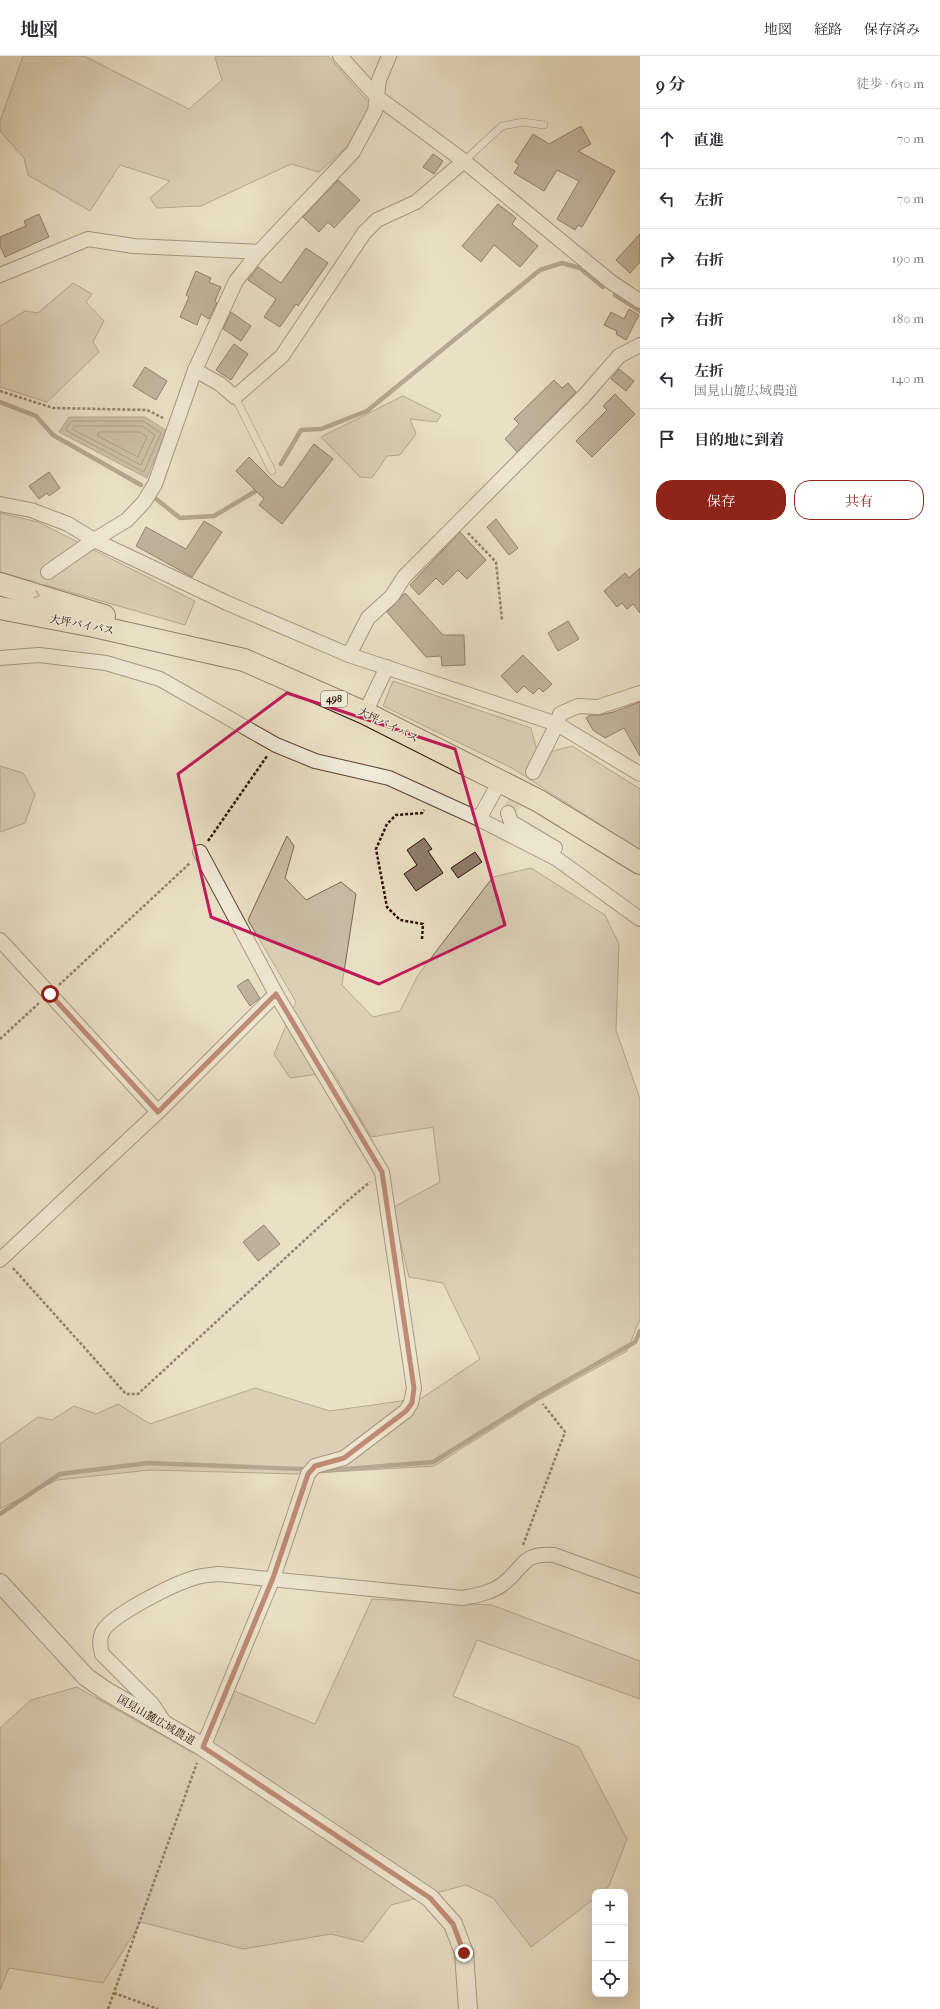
<!DOCTYPE html>
<html lang="ja">
<meta charset="utf-8">
<style>
:root{--surface:#fff;--page:#f7f7f7;--text:#2b2b33;--muted:#7c7c81;--line:#e1e1e2;--accent:#8f2418}
body{margin:0;font-family:"IM FELL French Canon","Noto Serif JP",serif;background:var(--page);color:var(--text)}
.controls{position:absolute;right:12px;bottom:12px;display:grid;overflow:hidden;border-radius:8px;box-shadow:0 4px 16px #0002}
.controls button{width:36px;height:36px;display:grid;place-items:center;padding:0;border:0;border-bottom:1px solid var(--line);background:var(--surface);color:var(--text);font:20px sans-serif}
.stop{position:absolute;width:12px;height:12px;margin:-9px;border:3px solid #8f2418;border-radius:50%;background:#fff}
.stop.end{background:#8f2418;border-color:#fff;box-shadow:0 1px 4px #0008}
.list{margin:0;padding:0;list-style:none}
h2{display:flex;justify-content:space-between;align-items:center;height:52px;margin:0;padding:0 16px;font-size:17px}
h2 small{font-size:13px;font-weight:400;color:var(--muted)}
.list li{display:grid;grid-template-columns:26px 1fr auto;gap:12px;align-items:center;box-sizing:border-box;height:60px;padding:0 16px;border-top:1px solid var(--line)}
.list b{display:block;font-size:15px;white-space:nowrap}
.list p{margin:0;font-size:13px;white-space:nowrap;color:var(--muted)}
.list em{font-size:13px;font-style:normal;color:var(--muted)}
.actions{display:flex;gap:8px;padding:12px 16px}
.actions a{flex:1;padding:9px 0;border:1px solid var(--accent);border-radius:16px;text-align:center;font-size:14px;color:var(--accent)}
.actions .main{background:var(--accent);color:#fff}
.icon{flex:none;width:22px;height:22px;fill:none;stroke:currentColor;stroke-width:2;stroke-linecap:round;stroke-linejoin:round}
.map{position:relative;flex:none;width:640px;height:1953px;overflow:hidden}
header{display:flex;align-items:center;gap:24px;box-sizing:border-box;height:56px;padding:0 20px;background:var(--surface);border-bottom:1px solid var(--line)}
header strong{font-size:19px}
nav{display:flex;gap:22px;margin-inline-start:auto;font-size:14px}
main{display:flex}
aside{flex:1;background:var(--surface)}
.map>svg:first-child{display:block}
.green{fill:#c9bca4;stroke:#7a6654}
.water{fill:#a99984;stroke:#766251}
.lines{fill:none;stroke-linecap:round;stroke-linejoin:round}
.shore{stroke:#6a5444;stroke-width:1}
.stream{stroke:#766251;stroke-width:4.5}
.building{fill:#8e7c69;stroke:#2a0f05}
.minor-tunnel{stroke:#cdc1a8;stroke-width:14;stroke-dasharray:14 7;stroke-linecap:butt}
.service-casing{stroke:#5a4335;stroke-width:8}
.minor-casing{stroke:#5a4335;stroke-width:16}
.tertiary-casing{stroke:#5a4335;stroke-width:20}
.trunk-casing{stroke:#2a0f05;stroke-width:24}
.path{stroke:#2a0f05;stroke-width:2.5;stroke-dasharray:3 2;stroke-linecap:butt}
.service{stroke:#f1ebd9;stroke-width:7}
.minor{stroke:#f1ebd9;stroke-width:14}
.tertiary{stroke:#f1ebd9;stroke-width:18}
.trunk{stroke:#eae0c5;stroke-width:22}
.oneway{stroke:#94826f}
.route{stroke:#8f2418;stroke-width:5}
.marked{fill:none;stroke:#c2185b;stroke-width:3;stroke-linejoin:round}
.labels{text-anchor:middle;dominant-baseline:central;stroke-width:3;stroke-linejoin:round;paint-order:stroke}
.shield{fill:#f1ebd9;stroke:#665145;stroke-width:1}
.shield-label{font-size:10px;font-weight:bold;fill:#2a0f05}
.street-label{font-size:11px;fill:#2a0f05;stroke:#f1ebd9}
</style>
<header>
<strong>地図</strong>
<nav><a>地図</a><a>経路</a><a>保存済み</a></nav>
</header>
<main>
<div class="map">
<svg width="640" height="1953" viewBox="0 0 640 1953">
<rect width="100%" height="100%" fill="#eae0c5"/>
<filter id="stains"><feTurbulence type="fractalNoise" baseFrequency=".005" numOctaves="4"/><feColorMatrix values="0 0 0 0 .2 0 0 0 0 .09 0 0 0 0 .02 0 0 0 .5 -.17"/></filter>
<radialGradient id="worn" r=".72"><stop offset=".6" stop-color="#630" stop-opacity="0"/><stop offset="1" stop-color="#630" stop-opacity=".3"/></radialGradient>
<g class="green">
<polygon points="23,0 84,0 189,53 222,24 215,2 216,0 328,0 370,48 352,86 319,116 291,108 201,150 157,152 150,142 170,125 120,109 90,155 28,119 24,102 0,75 0,65"/>
<polygon points="73,227 92,238 86,246 104,265 93,286 99,296 47,346 0,331 0,270 25,255 38,257"/>
<polygon points="403,340 441,359 437,366 410,363 416,378 400,399 387,400 372,422 360,421 321,381"/>
<polygon points="0,457 38,466 195,545 185,569 0,516"/>
<polygon points="393,625 531,672 538,699 572,690 640,733 640,794 512,712 383,650"/>
<polygon points="0,710 23,717 35,738 25,767 0,776"/>
<polygon points="287,780 294,790 285,822 306,844 341,826 356,838 342,929 373,961 400,955 418,919 493,821 531,812 605,859 619,888 616,974 640,1043 640,1263 627,1295 537,1345 434,1410 297,1418 150,1414 57,1424 0,1453 0,1388 38,1361 52,1364 74,1350 96,1358 118,1348 150,1368 255,1332 330,1355 422,1342 480,1303 443,1227 409,1221 392,1152 440,1126 433,1071 371,1081 333,1016 290,1022 274,998 296,946 248,864"/>
<polygon points="372,1543 492,1549 640,1605 640,1643 477,1584 453,1640 579,1691 627,1783 609,1830 602,1836 595,1836 595,1842 531,1891 493,1842 466,1829 391,1849 363,1886 331,1878 243,1893 141,1866 103,1927 9,1912 0,1934 0,1672 31,1644 77,1631 193,1697 227,1632 315,1668"/>
</g>
<polygon class="water" points="69,361 145,361 166,374 147,422 59,376"/>
<g class="lines">
<g class="shore">
<polygon points="72,365 143,365 161,377 144,416 67,375 66,373"/>
<polygon points="75,370 142,370 155,379 141,409 74,374 73,372"/>
<polygon points="99,376 140,376 147,381 138,401 98,380"/>
</g>
<g class="stream">
<polyline points="615,239 640,255"/>
<polyline points="0,346 36,360 53,379 141,429"/>
<polyline points="281,408 301,374 321,373 367,355 540,214 562,207 580,212 603,231"/>
<polyline points="155,442 180,462 214,460 261,432"/>
<polyline points="321,1415 433,1406 538,1341 635,1286 640,1275"/>
<polyline points="0,1458 60,1418 148,1407 302,1413"/>
</g>
</g>
<g class="building">
<polygon points="581,70 591,88 578,95 615,115 582,171 578,169 575,174 557,163 579,125 557,114 544,135 514,117 519,109 515,106 533,78 549,88"/>
<polygon points="433,98 443,105 434,118 423,111"/>
<polygon points="338,124 360,144 334,172 328,166 319,176 303,161"/>
<polygon points="498,148 516,162 512,168 538,190 520,211 494,189 481,206 462,190"/>
<polygon points="39,158 49,181 5,201 0,190 0,181 26,170 24,165"/>
<polygon points="640,178 640,206 630,217 616,204"/>
<polygon points="306,192 328,207 298,250 296,248 280,271 264,261 276,243 248,224 258,211 281,227"/>
<polygon points="196,215 211,222 209,226 221,231 215,245 217,247 209,263 201,258 197,269 180,261 189,241 186,239"/>
<polygon points="629,253 639,259 626,284 616,278 617,275 604,269 611,256 624,263"/>
<polygon points="231,256 251,270 241,285 223,273"/>
<polygon points="234,288 248,298 231,324 216,314"/>
<polygon points="145,311 167,325 156,344 133,330"/>
<polygon points="619,313 634,325 626,335 611,323"/>
<polygon points="554,324 562,332 568,327 576,336 517,396 505,383 519,368 514,363"/>
<polygon points="615,338 635,358 592,401 576,385 607,354 603,350"/>
<polygon points="314,388 333,403 282,468 259,449 264,443 236,415 249,401 277,429 283,432"/>
<polygon points="49,416 60,432 49,440 47,437 39,443 29,430"/>
<polygon points="496,463 518,492 509,499 487,471"/>
<polygon points="204,465 222,476 192,521 136,490 146,471 186,493"/>
<polygon points="460,476 486,504 467,523 458,514 443,529 436,522 419,539 410,529"/>
<polygon points="640,512 640,557 633,548 627,553 622,547 617,551 604,535 625,517 629,522"/>
<polygon points="405,537 443,579 464,579 465,609 442,610 441,600 426,601 387,556"/>
<polygon points="568,565 579,583 558,595 548,577"/>
<polygon points="523,599 552,628 543,636 539,632 533,638 524,630 517,637 501,620"/>
<polygon points="640,646 640,700 624,672 605,682 593,674 586,662 590,659 600,659 613,656"/>
<polygon points="424,782 432,793 428,795 443,817 416,835 404,818 417,809 407,794"/>
<polygon points="475,796 482,806 458,822 451,812"/>
<polygon points="248,923 260,942 250,950 237,930"/>
<polygon points="264,1169 280,1188 258,1205 243,1186"/>
</g>
<g class="lines">
<g class="minor-tunnel">
<polyline points="19,539 48,516"/>
<polyline points="508,757 533,716"/>
</g>
<g class="service-casing">
<g id="service">
<polyline points="464,105 502,70 523,66 544,69"/>
<polyline points="235,341 272,415"/>
</g>
</g>
<g class="minor-casing">
<g id="minor">
<polyline points="340,0 377,41 464,105 611,226 640,245"/>
<polyline points="0,219 88,183 134,190 259,196"/>
<polyline points="195,314 220,328 235,341 282,300 364,177 377,164 416,146 464,105"/>
<polyline points="0,448 31,454 68,468 94,484 227,547 349,599 557,668 640,718"/>
<polyline points="48,516 94,484 127,464 144,446 155,428 195,314 236,225 259,196 353,96 375,55 379,24 389,0"/>
<polyline points="349,599 368,562 392,540 404,521 584,340 619,300 640,289"/>
<polyline points="0,602 39,599 106,607 160,623 276,689 315,705 389,722 479,763 557,803 640,863"/>
<polyline points="365,657 387,611"/>
<polyline points="533,716 557,668 560,658 578,650 598,651 640,637"/>
<polyline points="508,757 511,766 555,792"/>
<polyline points="479,763 500,725"/>
<polyline points="200,796 276,938 382,1116 414,1332 411,1347 406,1355 344,1402 315,1410 308,1418 273,1522 203,1691"/>
<polyline points="0,884 158,1056 0,1204"/>
<polyline points="158,1056 276,938"/>
<path d="M166 1669 152 1648 102 1598C100 1591 99 1584 102 1577 108 1560 176 1527 194 1522 202 1519 211 1519 219 1518L463 1542C477 1539 491 1537 503 1528 524 1512 522 1496 554 1499L640 1530"/>
</g>
</g>
<g class="tertiary-casing">
<polyline id="tertiary" points="0,1527 86,1621 106,1635 203,1691 430,1842 453,1868 464,1897 468,1953"/>
</g>
<g class="trunk-casing">
<g id="trunk">
<polyline points="0,528 104,560"/>
<polyline points="0,552 94,570 244,604 365,657 539,745 640,807"/>
</g>
</g>
<g class="path">
<polyline points="0,335 53,352 147,354 163,362"/>
<polyline points="468,477 496,506 502,564"/>
<polyline points="208,785 267,700"/>
<polyline points="422,883 423,868 400,864 387,851 376,793 387,768 396,759 422,757 424,754"/>
<polyline points="59,929 190,807"/>
<polyline points="0,983 39,947"/>
<polyline points="13,1212 126,1338 138,1338 346,1146 370,1126"/>
<polyline points="523,1489 565,1376 543,1348"/>
<polyline points="114,1937 158,1953"/>
<polyline points="108,1953 197,1707"/>
</g>
<use href="#service" class="service"/>
<use href="#minor" class="minor"/>
<use href="#tertiary" class="tertiary"/>
<use href="#trunk" class="trunk"/>
</g>
<defs><path id="oneway-chevron" d="M-2-3.5L2.5 0L-2 3.5" fill="none" stroke-width="1.6" stroke-linecap="round" stroke-linejoin="round"/></defs>
<use class="oneway" href="#oneway-chevron" transform="translate(37 539) rotate(17)"/>
<g class="lines">
<polyline class="route" points="50,938 158,1056 276,938 382,1116 414,1332 412,1347 406,1355 344,1402 315,1410 308,1418 273,1522 203,1691 430,1842 453,1868 464,1897"/>
</g>
<path d="M0 0H640V1953H0ZM287 637 455 693 505 869 379 928 211 861 178 718Z" fill="#eae0c5" fill-opacity=".55" fill-rule="evenodd"/>
<path class="marked" d="M287 637 455 693 505 869 379 928 211 861 178 718Z"/>
<g class="labels">
<rect class="shield" x="321" y="635" width="26" height="16" rx="3"/>
<g class="shield-label">
<text x="334" y="643">498</text>
</g>
<g class="street-label">
<text transform="translate(82 569) rotate(11)">大坪バイパス</text>
<text transform="translate(388 669) rotate(26)">大坪バイパス</text>
<text transform="translate(156 1664) rotate(30)">国見山麓広域農道</text>
</g>
</g>
<rect width="100%" height="100%" filter="url(#stains)"/>
<rect width="100%" height="100%" fill="url(#worn)"/>
</svg>
<div class="controls">
<button>+</button>
<button>−</button>
<button><svg class="icon" aria-label="locate" viewBox="0 0 24 24"><circle cx="12" cy="12" r="6"/><path d="M12 2v4M12 18v4M2 12h4M18 12h4"/></svg></button>
</div>
<div class="stop" style="left:50px;top:938px"></div>
<div class="stop end" style="left:464px;top:1897px"></div>
</div>
<aside>
<h2>9 分<small>徒歩 · 650 m</small></h2>
<ul class="list">
<li><svg class="icon" aria-label="ahead" viewBox="0 0 24 24"><path d="M12 20V5M6 11l6-6 6 6"/></svg><div><b>直進</b></div><em>70 m</em></li>
<li><svg class="icon" aria-label="left" viewBox="0 0 24 24"><path d="M17 20v-9H6M10 6l-5 5 5 5"/></svg><div><b>左折</b></div><em>70 m</em></li>
<li><svg class="icon" aria-label="right" viewBox="0 0 24 24"><path d="M7 20v-9h11M14 6l5 5-5 5"/></svg><div><b>右折</b></div><em>190 m</em></li>
<li><svg class="icon" aria-label="right" viewBox="0 0 24 24"><path d="M7 20v-9h11M14 6l5 5-5 5"/></svg><div><b>右折</b></div><em>180 m</em></li>
<li><svg class="icon" aria-label="left" viewBox="0 0 24 24"><path d="M17 20v-9H6M10 6l-5 5 5 5"/></svg><div><b>左折</b><p>国見山麓広域農道</p></div><em>140 m</em></li>
<li><svg class="icon" aria-label="arrive" viewBox="0 0 24 24"><path d="M6 21V4h12l-3 4 3 4H6"/></svg><div><b>目的地に到着</b></div></li>
</ul>
<div class="actions"><a class="main">保存</a><a>共有</a></div>
</aside>
</main>
